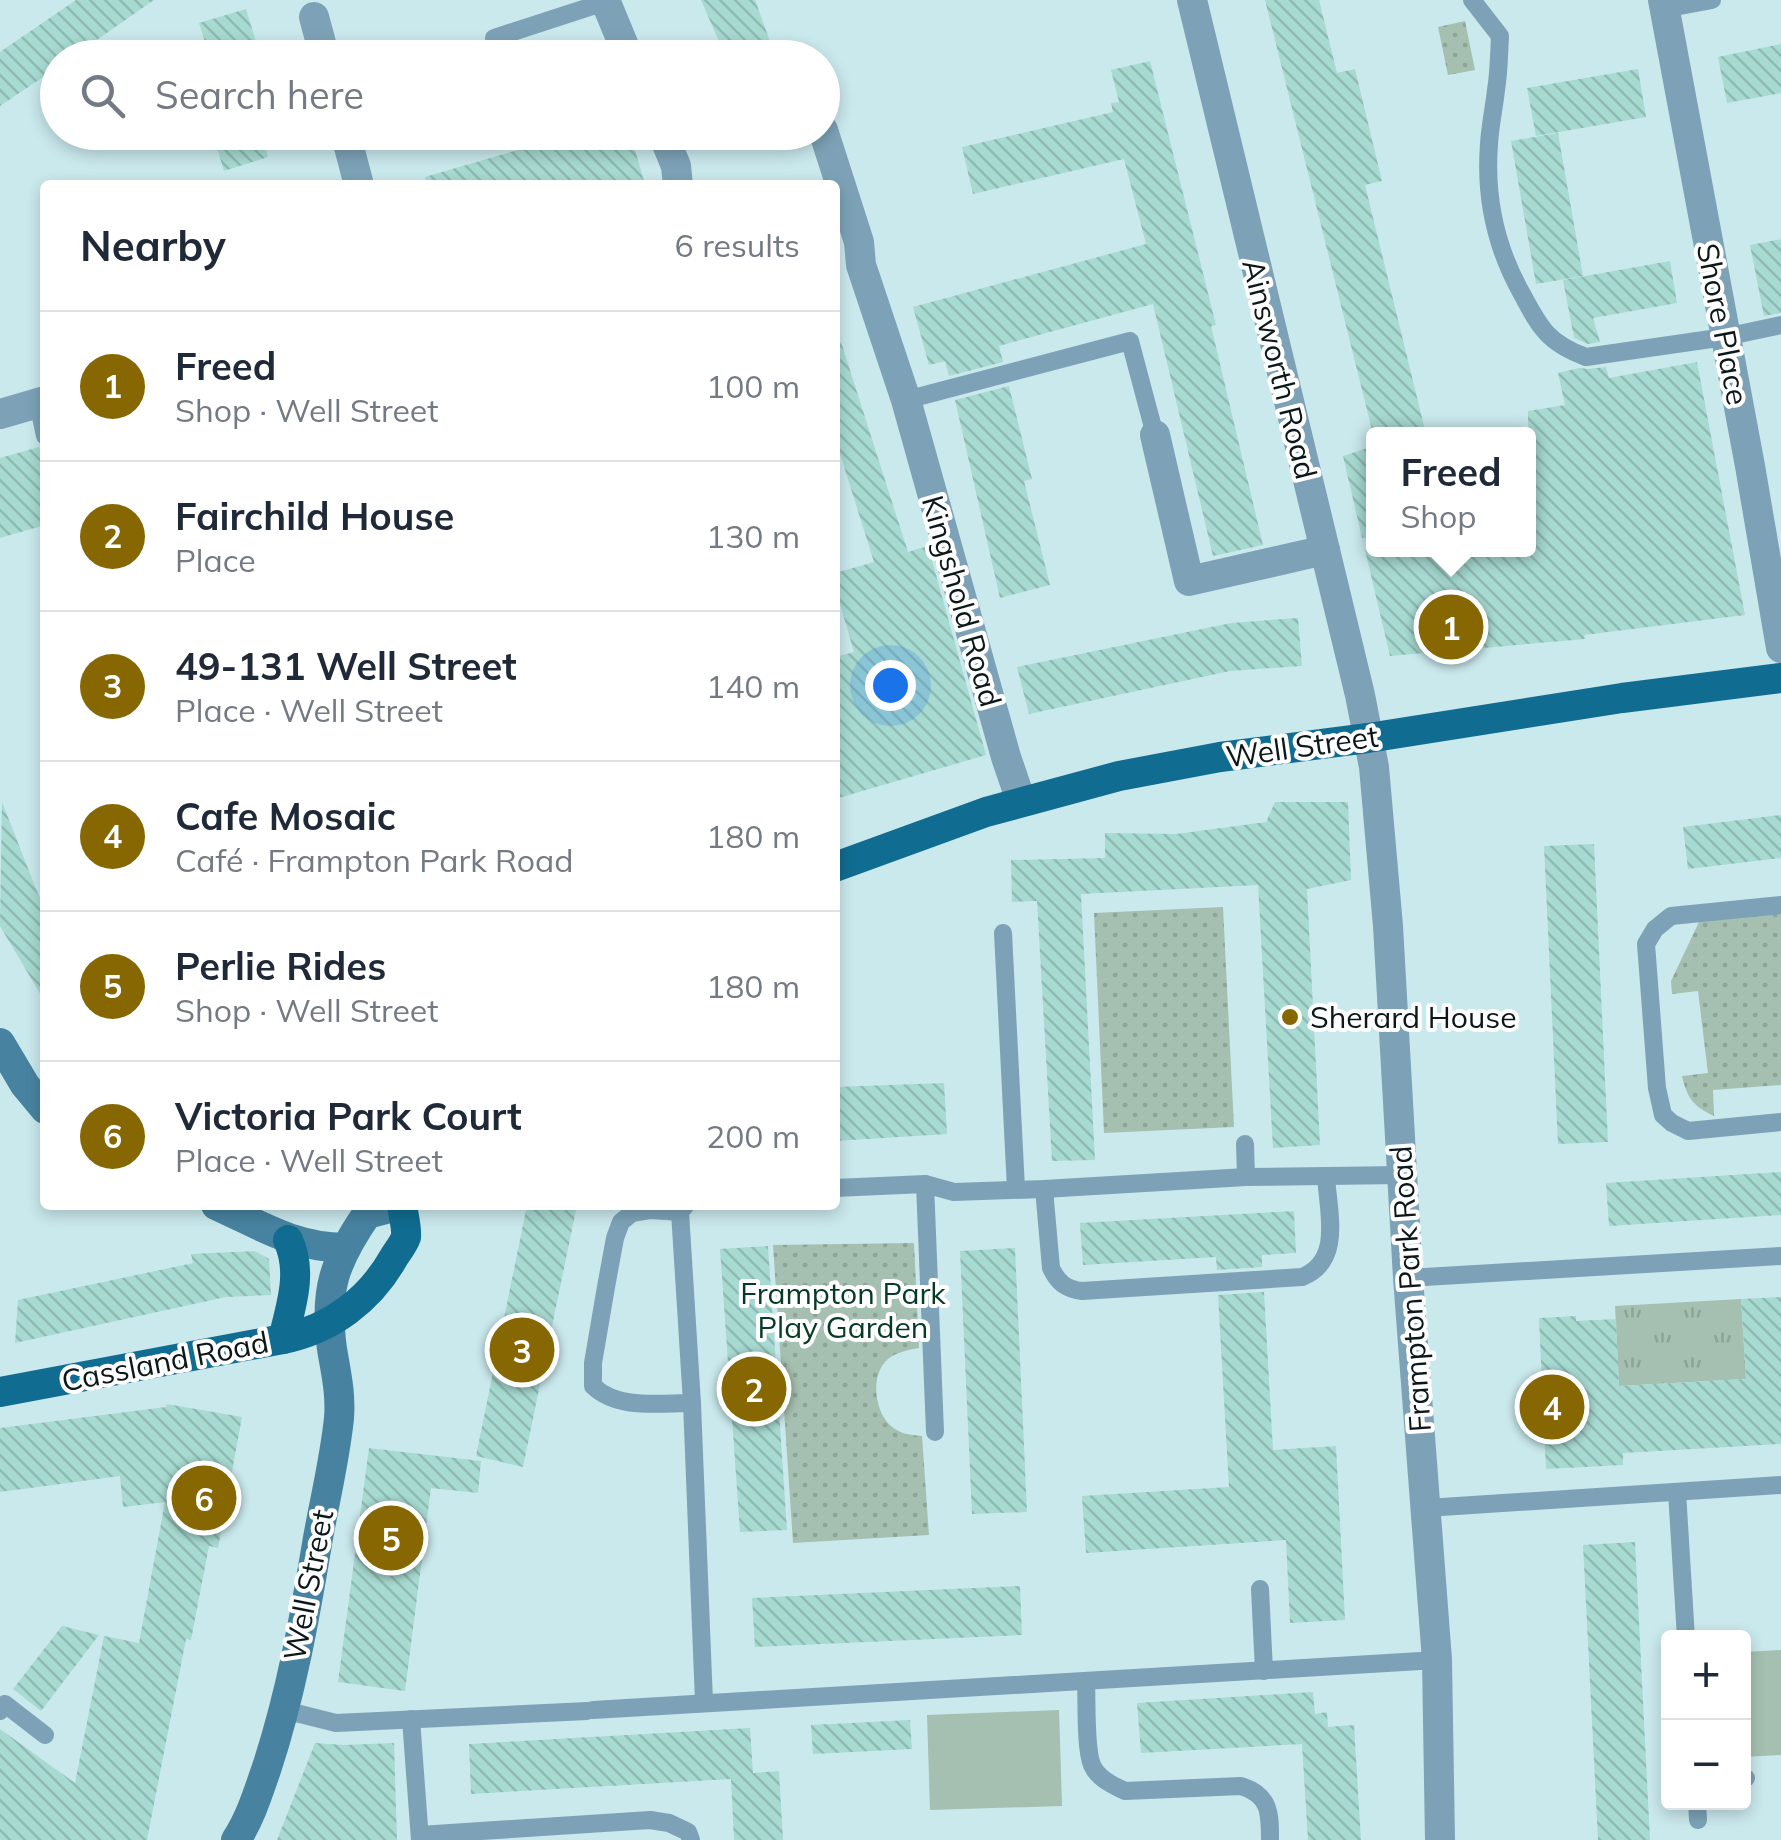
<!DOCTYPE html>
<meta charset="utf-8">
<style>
:root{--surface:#fff;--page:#f2f2f3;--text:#1f2937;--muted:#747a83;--line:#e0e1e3;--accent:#876701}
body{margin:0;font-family:Mulish,sans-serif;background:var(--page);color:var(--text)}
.controls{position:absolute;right:30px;bottom:30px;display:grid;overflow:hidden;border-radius:10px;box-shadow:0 5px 15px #0003}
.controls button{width:90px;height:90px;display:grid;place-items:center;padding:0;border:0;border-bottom:2px solid var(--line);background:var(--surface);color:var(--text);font:50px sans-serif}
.you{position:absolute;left:890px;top:685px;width:35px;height:35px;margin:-25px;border:8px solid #fff;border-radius:50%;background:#1a73e8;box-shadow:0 0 0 15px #1a73e833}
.badge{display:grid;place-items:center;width:65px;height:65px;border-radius:50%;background:var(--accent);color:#fff;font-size:32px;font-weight:700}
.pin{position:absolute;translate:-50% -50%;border:5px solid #fff;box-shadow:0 2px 10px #0006}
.popup{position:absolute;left:1366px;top:427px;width:170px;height:130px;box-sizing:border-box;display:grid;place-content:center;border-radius:10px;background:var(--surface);filter:drop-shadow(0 2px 8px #0005);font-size:32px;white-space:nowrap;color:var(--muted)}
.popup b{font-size:38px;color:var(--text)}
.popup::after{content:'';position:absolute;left:50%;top:100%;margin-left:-20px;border:20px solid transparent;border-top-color:var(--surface)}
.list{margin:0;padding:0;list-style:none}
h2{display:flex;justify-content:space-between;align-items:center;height:130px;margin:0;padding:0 40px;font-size:42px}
h2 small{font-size:32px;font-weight:400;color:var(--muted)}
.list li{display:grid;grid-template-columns:65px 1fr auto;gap:30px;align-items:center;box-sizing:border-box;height:150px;padding:0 40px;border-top:2px solid var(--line)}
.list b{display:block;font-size:38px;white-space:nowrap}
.list p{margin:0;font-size:32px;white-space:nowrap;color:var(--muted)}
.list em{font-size:32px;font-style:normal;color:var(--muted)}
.icon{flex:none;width:55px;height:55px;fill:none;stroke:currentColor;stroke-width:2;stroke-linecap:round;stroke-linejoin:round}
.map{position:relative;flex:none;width:1781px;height:1840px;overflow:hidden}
.search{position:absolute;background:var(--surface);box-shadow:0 5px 15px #0003;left:40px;top:40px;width:800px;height:110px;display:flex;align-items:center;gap:25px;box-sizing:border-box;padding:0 35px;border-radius:55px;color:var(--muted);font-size:38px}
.panel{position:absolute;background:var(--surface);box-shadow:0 5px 15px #0003;left:40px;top:180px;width:800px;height:1030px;border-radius:10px}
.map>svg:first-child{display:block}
.grass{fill:url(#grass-tufts)}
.park{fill:url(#park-dots)}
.pitch{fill:#a5c0b0}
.building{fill:url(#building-back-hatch)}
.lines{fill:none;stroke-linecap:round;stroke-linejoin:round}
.lane{stroke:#7da2b7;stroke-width:18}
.street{stroke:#7da2b7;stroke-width:30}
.secondary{stroke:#4783a1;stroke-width:30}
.primary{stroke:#106c90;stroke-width:30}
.poi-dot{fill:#876701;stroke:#fff;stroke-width:4}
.labels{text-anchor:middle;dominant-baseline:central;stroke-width:8;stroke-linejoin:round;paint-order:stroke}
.street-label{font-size:30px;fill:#0c1719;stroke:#fff}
.poi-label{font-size:30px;fill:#0c1719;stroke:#fff;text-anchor:start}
.park-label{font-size:30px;fill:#053a24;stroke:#fff}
</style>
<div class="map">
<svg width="1781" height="1840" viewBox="0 0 1781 1840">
<defs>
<pattern id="grass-tufts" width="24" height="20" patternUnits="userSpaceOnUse" patternTransform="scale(2.5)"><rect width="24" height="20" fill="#a5c0b0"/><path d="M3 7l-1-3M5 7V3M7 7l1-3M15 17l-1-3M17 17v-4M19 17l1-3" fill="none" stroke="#8da497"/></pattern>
<pattern id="park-dots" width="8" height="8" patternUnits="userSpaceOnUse" patternTransform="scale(2.5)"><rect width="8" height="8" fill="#a5c0b0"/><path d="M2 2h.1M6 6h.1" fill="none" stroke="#8da497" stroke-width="1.8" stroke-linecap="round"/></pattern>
<pattern id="building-back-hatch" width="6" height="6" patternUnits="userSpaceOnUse" patternTransform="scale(2.5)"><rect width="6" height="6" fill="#a7dad1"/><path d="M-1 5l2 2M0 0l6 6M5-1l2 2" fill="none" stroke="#8fbab3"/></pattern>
</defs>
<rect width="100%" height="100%" fill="#cae9ed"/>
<polygon class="grass" points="1741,1299 1746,1379 1619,1386 1615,1306"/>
<g class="park">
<polygon points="1465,21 1475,70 1448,75 1438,27"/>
<polygon points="1223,907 1234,1127 1104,1133 1094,913"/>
<path d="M1781 912V1085L1713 1090 1714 1116C1694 1107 1687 1098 1682 1076L1708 1073 1698 991 1672 994 1671 981 1699 922Z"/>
<path d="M914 1243 919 1348C908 1350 897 1352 888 1359 870 1374 874 1411 891 1426 900 1434 911 1435 922 1436L929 1535 793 1543 773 1245Z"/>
</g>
<g class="pitch">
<polygon points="1781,1650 1781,1755 1744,1757 1744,1652"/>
<polygon points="1059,1710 1062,1806 930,1810 927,1715"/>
</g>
<g class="building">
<polygon points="76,0 154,0 71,58 58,58 58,67 0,106 0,52"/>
<polygon points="701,0 755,0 776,58 726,58"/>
<polygon points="1265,0 1319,0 1337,73 1355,69 1382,181 1365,185 1426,434 1373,434"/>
<polygon points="246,9 261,58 210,58 199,23"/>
<polygon points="1781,44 1781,93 1727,103 1718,57"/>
<polygon points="1150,61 1216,325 1211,326 1263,545 1213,556 1153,304 999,346 1003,362 949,376 945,361 929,365 913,307 1146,244 1124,159 973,194 962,147 1113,112 1111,103 1119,102 1111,70"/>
<polygon points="1638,69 1646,117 1536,136 1527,88"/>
<polygon points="212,132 261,132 268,157 224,171"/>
<polygon points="553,132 630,132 645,185 426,185 425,177 555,139"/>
<polygon points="1558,133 1583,276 1536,284 1511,141"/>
<polygon points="1781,239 1781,313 1764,316 1750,245"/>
<polygon points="1670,261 1677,303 1593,318 1600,342 1588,344 1574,338 1563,280"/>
<polygon points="841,342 908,552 928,546 986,755 835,799 835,657 854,652 835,587 835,573 874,562 835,438 835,343"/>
<polygon points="1697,362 1745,615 1584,635 1585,639 1390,656 1365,550 1528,550 1528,411 1565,405 1558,373 1579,368 1588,369 1606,367 1609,378"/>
<polygon points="1009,386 1032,479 1024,481 1050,585 1000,598 955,400"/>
<polygon points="1374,446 1374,536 1362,538 1343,456"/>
<polygon points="39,447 45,461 45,525 0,538 0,458"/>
<polygon points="1298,618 1302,666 1230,671 1029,714 1017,667 1231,623"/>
<polygon points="2,802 38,894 45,905 45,1002 0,926"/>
<polygon points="1275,802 1348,802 1351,880 1307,889 1320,1145 1273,1148 1258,885 1081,894 1095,1160 1052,1161 1037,901 1012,902 1011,860 1105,858 1105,833 1176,834 1266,822"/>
<polygon points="1781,815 1781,858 1688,869 1683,827"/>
<polygon points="1594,844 1608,1142 1558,1144 1544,846"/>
<polygon points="944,1083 947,1134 835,1141 835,1087"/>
<polygon points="1781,1172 1781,1215 1609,1226 1606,1183"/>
<polygon points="527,1205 577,1205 523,1467 476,1456"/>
<polygon points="1294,1211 1296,1253 1262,1255 1262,1267 1217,1270 1216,1257 1083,1265 1080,1223"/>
<polygon points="768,1246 787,1530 740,1532 720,1249"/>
<polygon points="1015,1248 1027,1512 972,1514 960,1251"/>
<polygon points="255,1251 269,1259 271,1295 226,1297 15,1343 18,1300 193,1263 191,1254"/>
<polygon points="1264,1292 1273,1450 1336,1446 1345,1620 1290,1623 1286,1540 1086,1553 1082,1496 1229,1487 1218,1295"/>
<polygon points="1781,1297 1781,1444 1623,1453 1623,1465 1546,1469 1539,1318 1576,1316 1576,1321 1616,1319 1619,1386 1746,1379 1741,1299"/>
<polygon points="167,1404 242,1417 218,1548 209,1546 191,1640 186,1639 147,1840 0,1840 0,1729 75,1783 104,1636 139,1643 165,1502 123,1507 120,1476 0,1492 0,1428 166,1407"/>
<polygon points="369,1448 481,1461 478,1493 431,1488 405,1691 338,1682"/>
<polygon points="1635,1542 1650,1840 1598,1840 1583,1545"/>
<polygon points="1020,1586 1022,1635 755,1647 752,1598"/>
<polygon points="62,1626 99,1635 41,1711 13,1689"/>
<polygon points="1313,1692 1315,1714 1327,1712 1328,1727 1354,1725 1361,1840 1308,1840 1302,1744 1141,1753 1137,1703"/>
<polygon points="910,1720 912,1749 813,1754 811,1725"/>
<polygon points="750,1728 753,1773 779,1771 783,1840 734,1840 731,1779 471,1794 469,1744"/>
<polygon points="315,1743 344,1745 394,1743 397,1840 277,1840"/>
</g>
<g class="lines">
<g class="lane">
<path d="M1472 0 1500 36C1499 54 1499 72 1496 90 1494 108 1490 126 1489 144 1485 196 1496 248 1522 294 1540 328 1548 343 1586 357L1725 337 1781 325"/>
<polyline points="1664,9 1712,0"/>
<polyline points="496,58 494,38 605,2"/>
<polyline points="906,400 1130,341 1155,435"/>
<polyline points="38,403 45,436"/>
<polyline points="1781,905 1671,916 1655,929 1646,944 1657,1088 1663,1115 1672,1123 1688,1131 1781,1122"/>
<polyline points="1003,933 1016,1189"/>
<polyline points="1245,1144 1246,1177"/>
<polyline points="925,1184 935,1432"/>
<polyline points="835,1188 925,1184 954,1192 1044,1189 1246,1177 1402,1175"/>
<path d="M1044 1189 1051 1268C1058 1283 1066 1289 1082 1291L1302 1277C1343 1261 1328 1212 1326 1176"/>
<polyline points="686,1205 680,1212 692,1403 704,1702"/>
<path d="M680 1212 650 1210 632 1213 621 1222 615 1238 606 1287 593 1363V1386C618 1410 659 1403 692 1403"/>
<polyline points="1408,1278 1781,1256"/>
<polyline points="1677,1492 1686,1638"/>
<polyline points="1426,1508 1781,1485"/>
<polyline points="1260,1589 1264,1671"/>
<path d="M1086 1681C1087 1701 1085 1748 1092 1765 1098 1779 1113 1785 1125 1791L1241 1786C1270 1795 1270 1813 1270 1840"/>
<polyline points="284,1710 336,1723 587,1711"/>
<polyline points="593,1710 1437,1660"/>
<polyline points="0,1711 5,1704 45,1735"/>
<polyline points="411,1719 420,1840"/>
<polyline points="1744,1778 1746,1778"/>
<polyline points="1697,1802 1698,1820"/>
<polyline points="420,1835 650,1820 669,1823 688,1832 691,1840"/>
</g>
<g class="street">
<polyline points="605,0 629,58"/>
<polyline points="1192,0 1360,695 1374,767 1388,926 1408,1278 1437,1660 1440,1840"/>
<polyline points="1663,0 1750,466 1781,648"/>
<polyline points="314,17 325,58"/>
<polyline points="823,130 859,242 861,265 906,400 1006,757 1021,801"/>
<polyline points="345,132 359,185"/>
<polyline points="662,132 676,166 678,185"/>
<polyline points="0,414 45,401"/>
<polyline points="1155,435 1189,581 1325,550"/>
</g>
<g class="secondary">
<polyline points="0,1043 25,1085 45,1109"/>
<path d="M216 1205C262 1226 293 1247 345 1248"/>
<path d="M236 1840C250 1819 258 1793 266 1770 291 1695 305 1616 318 1538 325 1499 335 1458 339 1418 341 1394 336 1373 332 1349 324 1290 334 1262 367 1214L401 1205"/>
</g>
<g class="primary">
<polyline points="835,867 986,812 1119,776 1220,757 1368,738 1622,698 1781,678"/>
<path d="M283 1339C291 1306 303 1272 288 1240"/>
<path d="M0 1392 283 1339C331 1329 370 1300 394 1257 398 1251 404 1243 406 1237 407 1227 403 1214 402 1205"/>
</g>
</g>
<circle class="poi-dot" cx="1290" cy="1017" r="10"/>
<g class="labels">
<g class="street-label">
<text transform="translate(1723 324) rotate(79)">Shore Place</text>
<text transform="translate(1280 369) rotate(76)">Ainsworth Road</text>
<text transform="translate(962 601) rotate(74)">Kingshold Road</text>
<text transform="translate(1302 746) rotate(-8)">Well Street</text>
<text transform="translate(1410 1289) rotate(-94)">Frampton Park Road</text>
<text transform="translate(165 1361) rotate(-11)">Cassland Road</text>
<text transform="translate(308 1585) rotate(-79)">Well Street</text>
</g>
<g class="poi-label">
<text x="1310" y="1017">Sherard House</text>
</g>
<g class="park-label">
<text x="843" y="1293">Frampton Park<tspan x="843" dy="34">Play Garden</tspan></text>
</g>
</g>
</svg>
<div class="controls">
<button>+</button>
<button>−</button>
</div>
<div class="you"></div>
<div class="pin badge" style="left:1451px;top:627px">1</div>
<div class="popup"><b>Freed</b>Shop</div>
<div class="pin badge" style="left:754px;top:1389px">2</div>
<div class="pin badge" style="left:522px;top:1350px">3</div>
<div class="pin badge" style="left:1552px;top:1407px">4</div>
<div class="pin badge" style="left:391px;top:1538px">5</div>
<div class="pin badge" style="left:204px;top:1498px">6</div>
<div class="search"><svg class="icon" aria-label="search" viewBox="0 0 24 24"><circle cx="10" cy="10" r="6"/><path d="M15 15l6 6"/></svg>Search here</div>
<section class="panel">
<h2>Nearby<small>6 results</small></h2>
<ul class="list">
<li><span class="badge">1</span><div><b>Freed</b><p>Shop · Well Street</p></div><em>100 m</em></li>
<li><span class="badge">2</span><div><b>Fairchild House</b><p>Place</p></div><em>130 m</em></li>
<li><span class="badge">3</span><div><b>49-131 Well Street</b><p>Place · Well Street</p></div><em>140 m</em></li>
<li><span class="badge">4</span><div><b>Cafe Mosaic</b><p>Café · Frampton Park Road</p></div><em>180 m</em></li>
<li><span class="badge">5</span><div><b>Perlie Rides</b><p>Shop · Well Street</p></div><em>180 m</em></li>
<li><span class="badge">6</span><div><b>Victoria Park Court</b><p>Place · Well Street</p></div><em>200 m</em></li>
</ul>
</section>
</div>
